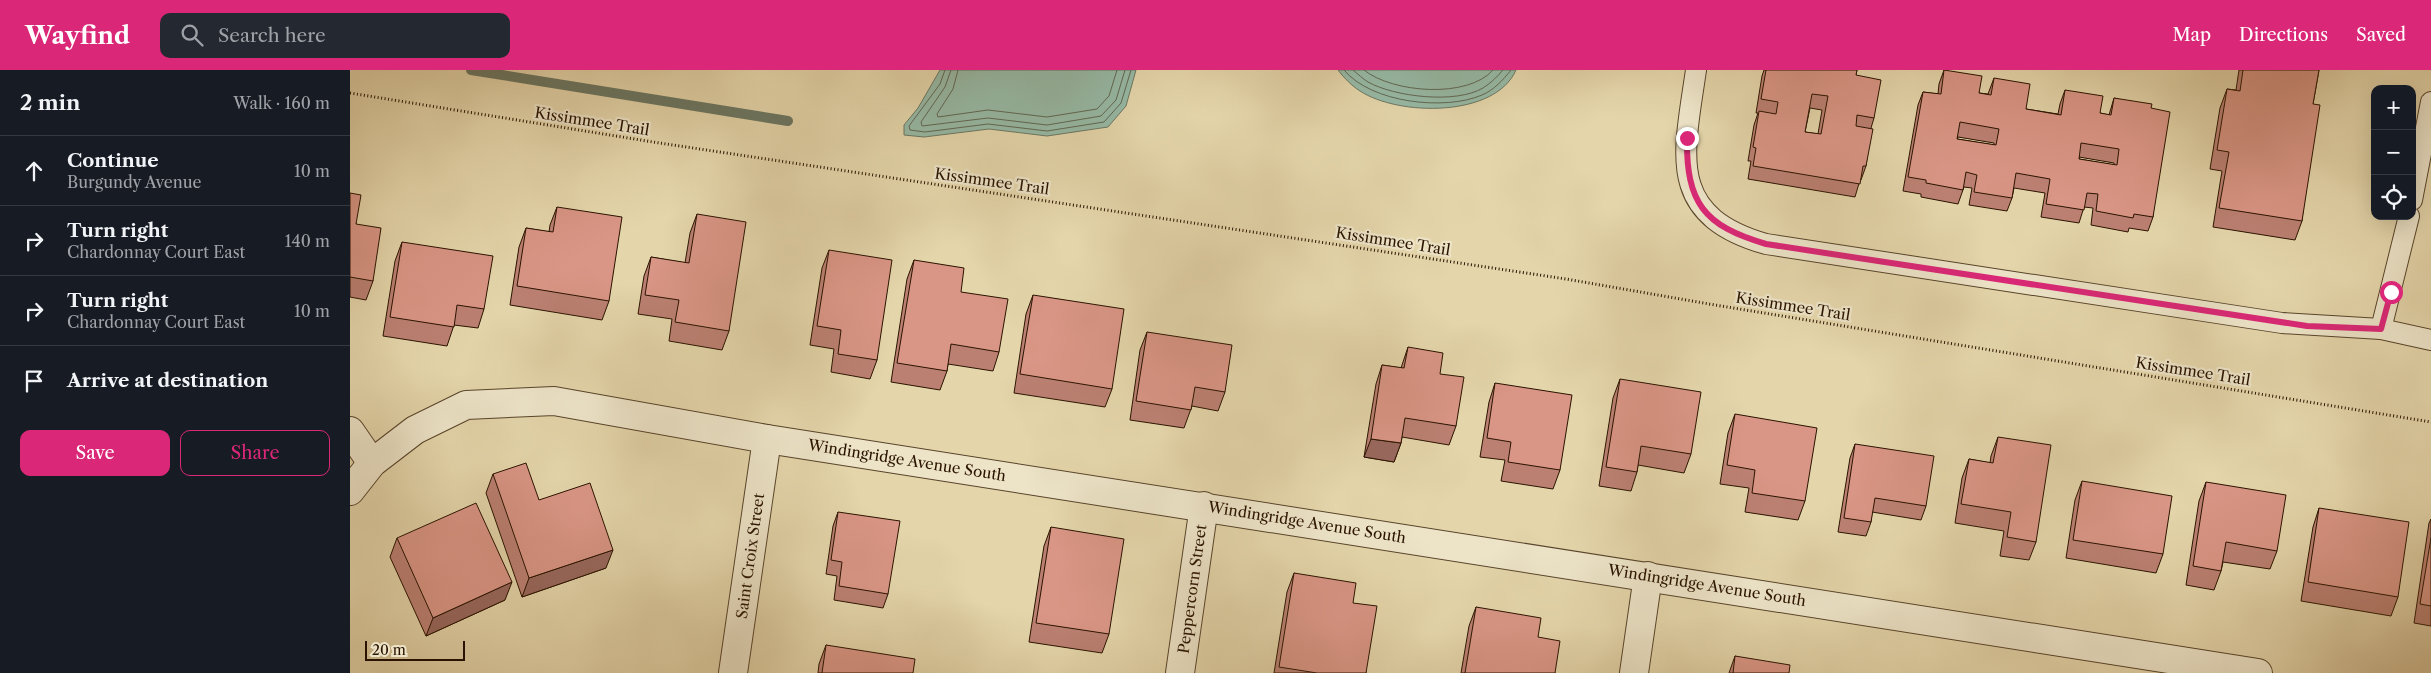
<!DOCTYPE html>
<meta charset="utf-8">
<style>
:root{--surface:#171b24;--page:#242831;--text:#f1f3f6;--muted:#9ea1a6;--line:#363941;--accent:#db2777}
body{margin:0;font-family:"Libre Caslon Text",serif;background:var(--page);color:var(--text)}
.controls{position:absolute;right:15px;top:15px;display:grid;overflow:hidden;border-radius:10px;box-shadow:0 5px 20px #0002}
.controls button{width:45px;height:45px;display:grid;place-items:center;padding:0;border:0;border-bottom:1px solid var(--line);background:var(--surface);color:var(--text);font:25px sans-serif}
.scale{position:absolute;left:15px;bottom:12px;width:100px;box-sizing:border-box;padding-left:5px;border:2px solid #2a1300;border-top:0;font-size:14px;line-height:18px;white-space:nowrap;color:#2a1300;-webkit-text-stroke:4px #ede4c8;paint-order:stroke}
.stop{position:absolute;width:15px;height:15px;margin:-11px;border:4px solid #db2777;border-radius:50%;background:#fff}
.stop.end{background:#db2777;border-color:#fff;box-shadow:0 1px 5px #0008}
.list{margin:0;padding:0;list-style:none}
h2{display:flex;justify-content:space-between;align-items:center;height:65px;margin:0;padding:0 20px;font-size:21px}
h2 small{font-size:16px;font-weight:400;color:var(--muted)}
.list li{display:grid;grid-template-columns:32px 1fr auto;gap:15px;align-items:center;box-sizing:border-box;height:70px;padding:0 20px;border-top:1px solid var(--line)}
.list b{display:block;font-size:19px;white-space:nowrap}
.list p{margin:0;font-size:16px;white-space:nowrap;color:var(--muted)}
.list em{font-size:16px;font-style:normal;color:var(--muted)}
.actions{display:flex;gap:10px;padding:15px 20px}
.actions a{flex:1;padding:11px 0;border:1px solid var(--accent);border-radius:10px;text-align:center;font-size:18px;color:var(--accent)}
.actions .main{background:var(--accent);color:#fff}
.icon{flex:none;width:28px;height:28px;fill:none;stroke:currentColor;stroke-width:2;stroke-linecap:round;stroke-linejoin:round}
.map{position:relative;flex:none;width:2081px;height:603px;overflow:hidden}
header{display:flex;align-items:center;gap:30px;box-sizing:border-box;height:70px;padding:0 25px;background:var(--accent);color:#fff}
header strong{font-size:24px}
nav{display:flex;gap:28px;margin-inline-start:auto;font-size:18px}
.search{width:350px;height:45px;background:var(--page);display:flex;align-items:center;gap:12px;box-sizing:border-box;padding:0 18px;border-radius:10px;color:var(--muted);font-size:19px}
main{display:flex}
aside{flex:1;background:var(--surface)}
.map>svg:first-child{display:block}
.water{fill:#96b9a5;stroke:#6b7763}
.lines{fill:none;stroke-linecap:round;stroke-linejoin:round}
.shore{stroke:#606652;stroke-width:1}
.stream{stroke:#6b7763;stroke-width:10}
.lane-casing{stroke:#58442a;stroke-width:22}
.street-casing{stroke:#58442a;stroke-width:30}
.path{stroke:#2a1300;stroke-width:3;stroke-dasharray:1 2.5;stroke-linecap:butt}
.lane{stroke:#ede4c8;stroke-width:20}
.street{stroke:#ede4c8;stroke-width:28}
.wall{fill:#bb8072;stroke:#2a1300;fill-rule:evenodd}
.shaded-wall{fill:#98685d;stroke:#2a1300}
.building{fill:#d99585;stroke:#2a1300;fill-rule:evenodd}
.route{stroke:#db2777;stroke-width:6}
.labels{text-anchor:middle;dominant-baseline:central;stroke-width:4.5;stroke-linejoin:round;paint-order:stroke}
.street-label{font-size:15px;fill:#2a1300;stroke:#ede4c8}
</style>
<header>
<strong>Wayfind</strong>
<div class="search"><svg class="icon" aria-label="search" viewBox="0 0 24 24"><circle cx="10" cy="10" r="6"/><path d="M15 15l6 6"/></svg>Search here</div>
<nav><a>Map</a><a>Directions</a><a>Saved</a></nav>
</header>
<main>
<aside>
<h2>2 min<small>Walk · 160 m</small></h2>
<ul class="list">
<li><svg class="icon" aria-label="ahead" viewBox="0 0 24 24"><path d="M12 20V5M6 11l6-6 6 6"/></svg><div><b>Continue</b><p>Burgundy Avenue</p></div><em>10 m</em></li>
<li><svg class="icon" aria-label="right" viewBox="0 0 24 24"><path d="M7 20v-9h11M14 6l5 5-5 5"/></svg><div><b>Turn right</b><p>Chardonnay Court East</p></div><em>140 m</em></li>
<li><svg class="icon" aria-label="right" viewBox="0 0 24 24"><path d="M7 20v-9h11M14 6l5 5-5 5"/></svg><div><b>Turn right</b><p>Chardonnay Court East</p></div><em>10 m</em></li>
<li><svg class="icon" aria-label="arrive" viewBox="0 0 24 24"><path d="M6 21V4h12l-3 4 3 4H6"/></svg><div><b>Arrive at destination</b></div></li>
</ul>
<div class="actions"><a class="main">Save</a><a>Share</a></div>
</aside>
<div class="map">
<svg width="2081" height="603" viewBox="0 0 2081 603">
<rect width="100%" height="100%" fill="#e4d5aa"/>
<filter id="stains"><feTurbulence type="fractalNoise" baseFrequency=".004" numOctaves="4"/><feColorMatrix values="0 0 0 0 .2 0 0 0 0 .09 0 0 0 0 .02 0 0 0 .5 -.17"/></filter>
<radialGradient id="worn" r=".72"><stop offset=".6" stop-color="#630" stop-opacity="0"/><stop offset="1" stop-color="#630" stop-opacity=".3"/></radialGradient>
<g class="water">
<polygon points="590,0 786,0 776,36 758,57 697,66 639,59 574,67 554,65 554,55 568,38"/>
<path d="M988 0H1166C1145 48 1048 46 1010 21 1002 16 994 8 988 0Z"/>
</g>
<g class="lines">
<g class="shore">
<polyline points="595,0 590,14 559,56 560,60 575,62 638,54 697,61 754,52 771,33 781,0"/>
<polyline points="601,0 595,17 571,52 572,56 638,48 697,55 751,46 766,30 775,0"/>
<polyline points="608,0 603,19 587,44 588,47 638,40 697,47 747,39 759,26 767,0"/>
<path d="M994 0C1021 33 1095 41 1132 25 1144 20 1153 10 1161 0"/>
<path d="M1003 0C1008 4 1013 9 1018 12 1045 27 1106 34 1133 18 1141 13 1147 7 1153 0"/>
<path d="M1014 0C1042 23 1118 29 1143 0"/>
</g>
<polyline class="stream" points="121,0 438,51"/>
<g class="lane-casing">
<g id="lane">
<path d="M1346 0C1334 84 1315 145 1416 174L1932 253 2031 259 2081 270"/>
<polyline points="2062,130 2081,32"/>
<polyline points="2031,259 2059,146"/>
</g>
</g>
<g class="street-casing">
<g id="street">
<polyline points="0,361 22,393"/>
<polyline points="0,421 22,393 65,360 116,335 204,331 417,369 1908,603"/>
<polyline points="383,603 417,369"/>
<polyline points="830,603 854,436"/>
<polyline points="1284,603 1298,506"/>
</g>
</g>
<polyline class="path" points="0,23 303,72 1216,209 1365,235 2081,352"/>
<use href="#lane" class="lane"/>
<use href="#street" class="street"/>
</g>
<g class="wall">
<path d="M1414 0H1507L1506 5 1524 48 1521 58 1516 96 1511 110H1510L1505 127 1398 109 1401 91H1398L1404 55 1408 43H1406L1412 6ZM1460 38 1472 40 1468 64 1455 62Z"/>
<path d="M1594 0 1629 23 1638 24 1644 8 1676 39 1708 44 1710 34 1715 20 1750 43 1759 45 1764 28 1801 38 1803 147 1798 161 1779 158 1778 162 1741 155 1743 138 1734 137 1729 153 1691 147 1695 123 1664 118 1662 128 1657 141 1619 135 1622 118 1614 117 1608 134 1571 127V124L1553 121 1568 35 1573 22 1588 24 1589 14ZM1608 67 1644 73V75L1607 69ZM1729 87 1764 93V95L1729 89Z"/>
<polygon points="1889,0 1969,0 1963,34 1952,151 1945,170 1863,157 1872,101 1860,99 1870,38 1877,19 1886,20"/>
<polygon points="0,123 6,154 23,211 16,230 0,227"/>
<polygon points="207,137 259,231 252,250 160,235 169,177 176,158 199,162 200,155"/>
<polygon points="347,144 379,261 372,280 319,271 322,249 288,244 294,206 301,187 335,193 340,163"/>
<polygon points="52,172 134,239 128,258 104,255 97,276 33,266 45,191"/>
<polygon points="479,180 527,290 520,309 481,302 484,279 460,275 472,198"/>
<polygon points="564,190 611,222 649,282 643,301 598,294 597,301 590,320 541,312 557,209"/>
<polygon points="683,225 762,319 755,337 664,323 676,244"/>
<polygon points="797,262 875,322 868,341 842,336 834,358 780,350 790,280"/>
<polygon points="1058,277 1090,304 1106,356 1099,375 1052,367 1051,373 1044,392 1014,387 1026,314 1032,295 1051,298"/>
<polygon points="1270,309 1341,384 1334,403 1288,395 1287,402 1281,421 1249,416 1263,328"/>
<polygon points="1145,313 1210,400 1203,419 1151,411 1155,390 1130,387 1139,332"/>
<polygon points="1385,344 1455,431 1448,450 1395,442 1399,418 1370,414 1378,363"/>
<polygon points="1648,367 1686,472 1679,490 1650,486 1654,461 1605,453 1612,408 1619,389 1640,393 1641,386"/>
<polygon points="1505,374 1576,436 1571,450 1522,442 1521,452 1516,466 1488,462 1500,388"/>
<polygon points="143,404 189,430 256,498 172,527 136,423"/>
<polygon points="1732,411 1813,484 1806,503 1716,488 1725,430"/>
<polygon points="1856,412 1927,481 1920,499 1873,492 1871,501 1864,520 1836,515 1849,431"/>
<polygon points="1969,438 2048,527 2041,546 1951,531 1963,457"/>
<polygon points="488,442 538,524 533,538 484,530 487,506 476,504 483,456"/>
<polygon points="2081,449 2081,556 2064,553 2079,453"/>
<polygon points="701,457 759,564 752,583 679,572 694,476"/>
<polygon points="47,468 155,530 76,566 40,487"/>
<polygon points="944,503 1003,533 1016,603 924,603 937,522"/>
<polygon points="1126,537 1188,567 1205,603 1111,603 1119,556"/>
<polygon points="476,575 563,603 468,603 469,594"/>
<polygon points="1385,586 1439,603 1379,603"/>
</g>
<g class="shaded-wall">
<polygon points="1021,369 1051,373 1044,392 1014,387"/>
<polygon points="263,480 256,498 172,527 179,508"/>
<polygon points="162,512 155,530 76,566 83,548"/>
</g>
<g class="building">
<path d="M1416 0H1507L1506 5 1531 10 1524 48 1507 45 1506 56 1523 59 1516 96H1513L1510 114 1403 96 1406 78 1403 77 1409 41 1426 44 1428 32 1411 29ZM1462 24 1478 26 1471 64 1455 62Z"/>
<path d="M1594 0 1632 6 1629 23 1641 25 1644 8 1680 14 1676 39 1711 45 1715 20 1753 26 1750 43 1761 45 1764 28 1802 34 1801 38 1820 42 1803 147 1784 144 1783 148 1746 141 1748 124 1737 123 1734 140 1696 134 1700 109 1666 103 1662 128 1624 122 1627 105 1616 102 1613 120 1576 113V110L1558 107 1573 22 1591 24ZM1610 52 1649 59 1646 75 1607 69ZM1731 73 1769 79 1767 95 1729 89Z"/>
<polygon points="1893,0 1969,0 1963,34 1970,35 1952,151 1869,138 1879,82 1867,80 1877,19 1890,21"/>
<polygon points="0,123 11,125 6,154 31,158 23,211 0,207"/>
<polygon points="207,137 272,147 259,231 167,216 176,158 203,162"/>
<polygon points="347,144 396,152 379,261 325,252 329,230 295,225 301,187 339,193"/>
<polygon points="52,172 143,186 134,239 107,235 104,257 40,247"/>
<polygon points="479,180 542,190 527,290 488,284 491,260 467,256"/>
<polygon points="564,190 614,198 611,222 658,229 649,282 601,274 597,301 547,293"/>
<polygon points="683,225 774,239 762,319 670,304"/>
<polygon points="797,262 882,275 875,322 845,317 841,340 786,331"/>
<polygon points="1058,277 1093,283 1090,304 1114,307 1106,356 1055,348 1051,373 1021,369 1032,295 1054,298"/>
<polygon points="1270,309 1351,322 1341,384 1291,376 1287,402 1256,397"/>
<polygon points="1145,313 1222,325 1210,400 1158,392 1161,372 1137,368"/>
<polygon points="1385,344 1467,358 1455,431 1402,423 1405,400 1377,395"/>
<polygon points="1648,367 1701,375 1686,472 1657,467 1661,442 1611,434 1619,389 1643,393"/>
<polygon points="1505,374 1584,386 1576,436 1525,428 1521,452 1494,448"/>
<polygon points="176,393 189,430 240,413 263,480 179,508 143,404"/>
<polygon points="1732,411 1822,426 1813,484 1723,470"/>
<polygon points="1856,412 1936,425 1927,481 1876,472 1871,501 1843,496"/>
<polygon points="126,433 162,512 83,548 47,468"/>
<polygon points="1969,438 2059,452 2048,527 1958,512"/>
<polygon points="488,442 550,451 538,524 489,516 492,492 481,490"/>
<polygon points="701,457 774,469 759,564 686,553"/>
<polygon points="2081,468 2081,536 2070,534"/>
<polygon points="944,503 1006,513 1003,533 1027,536 1016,603 967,603 929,597"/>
<polygon points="1126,537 1191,548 1188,567 1210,571 1205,603 1115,603"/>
<polygon points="476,575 565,589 563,603 472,603"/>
<polygon points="1385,586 1440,595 1439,603 1383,603"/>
</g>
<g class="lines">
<path class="route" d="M1337 68C1336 133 1354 156 1416 174L1957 256 2031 259 2041 222"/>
</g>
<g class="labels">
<g class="street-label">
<text transform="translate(242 51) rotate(9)">Kissimmee Trail</text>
<text transform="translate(642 111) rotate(8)">Kissimmee Trail</text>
<text transform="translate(1043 171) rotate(9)">Kissimmee Trail</text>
<text transform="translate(1443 236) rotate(9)">Kissimmee Trail</text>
<text transform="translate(1843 301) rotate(9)">Kissimmee Trail</text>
<text transform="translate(557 390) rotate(9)">Windingridge Avenue South</text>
<text transform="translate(957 452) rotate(9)">Windingridge Avenue South</text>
<text transform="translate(400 486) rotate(-82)">Saint Croix Street</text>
<text transform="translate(1357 515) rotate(9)">Windingridge Avenue South</text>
<text transform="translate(842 519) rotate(-82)">Peppercorn Street</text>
</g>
</g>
<rect width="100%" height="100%" filter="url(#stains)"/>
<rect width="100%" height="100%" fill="url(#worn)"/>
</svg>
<div class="controls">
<button>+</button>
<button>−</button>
<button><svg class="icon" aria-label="locate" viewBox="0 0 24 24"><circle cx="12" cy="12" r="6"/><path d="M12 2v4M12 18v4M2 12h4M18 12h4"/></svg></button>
</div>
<div class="scale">20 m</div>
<div class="stop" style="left:2041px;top:222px"></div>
<div class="stop end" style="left:1337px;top:68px"></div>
</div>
</main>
